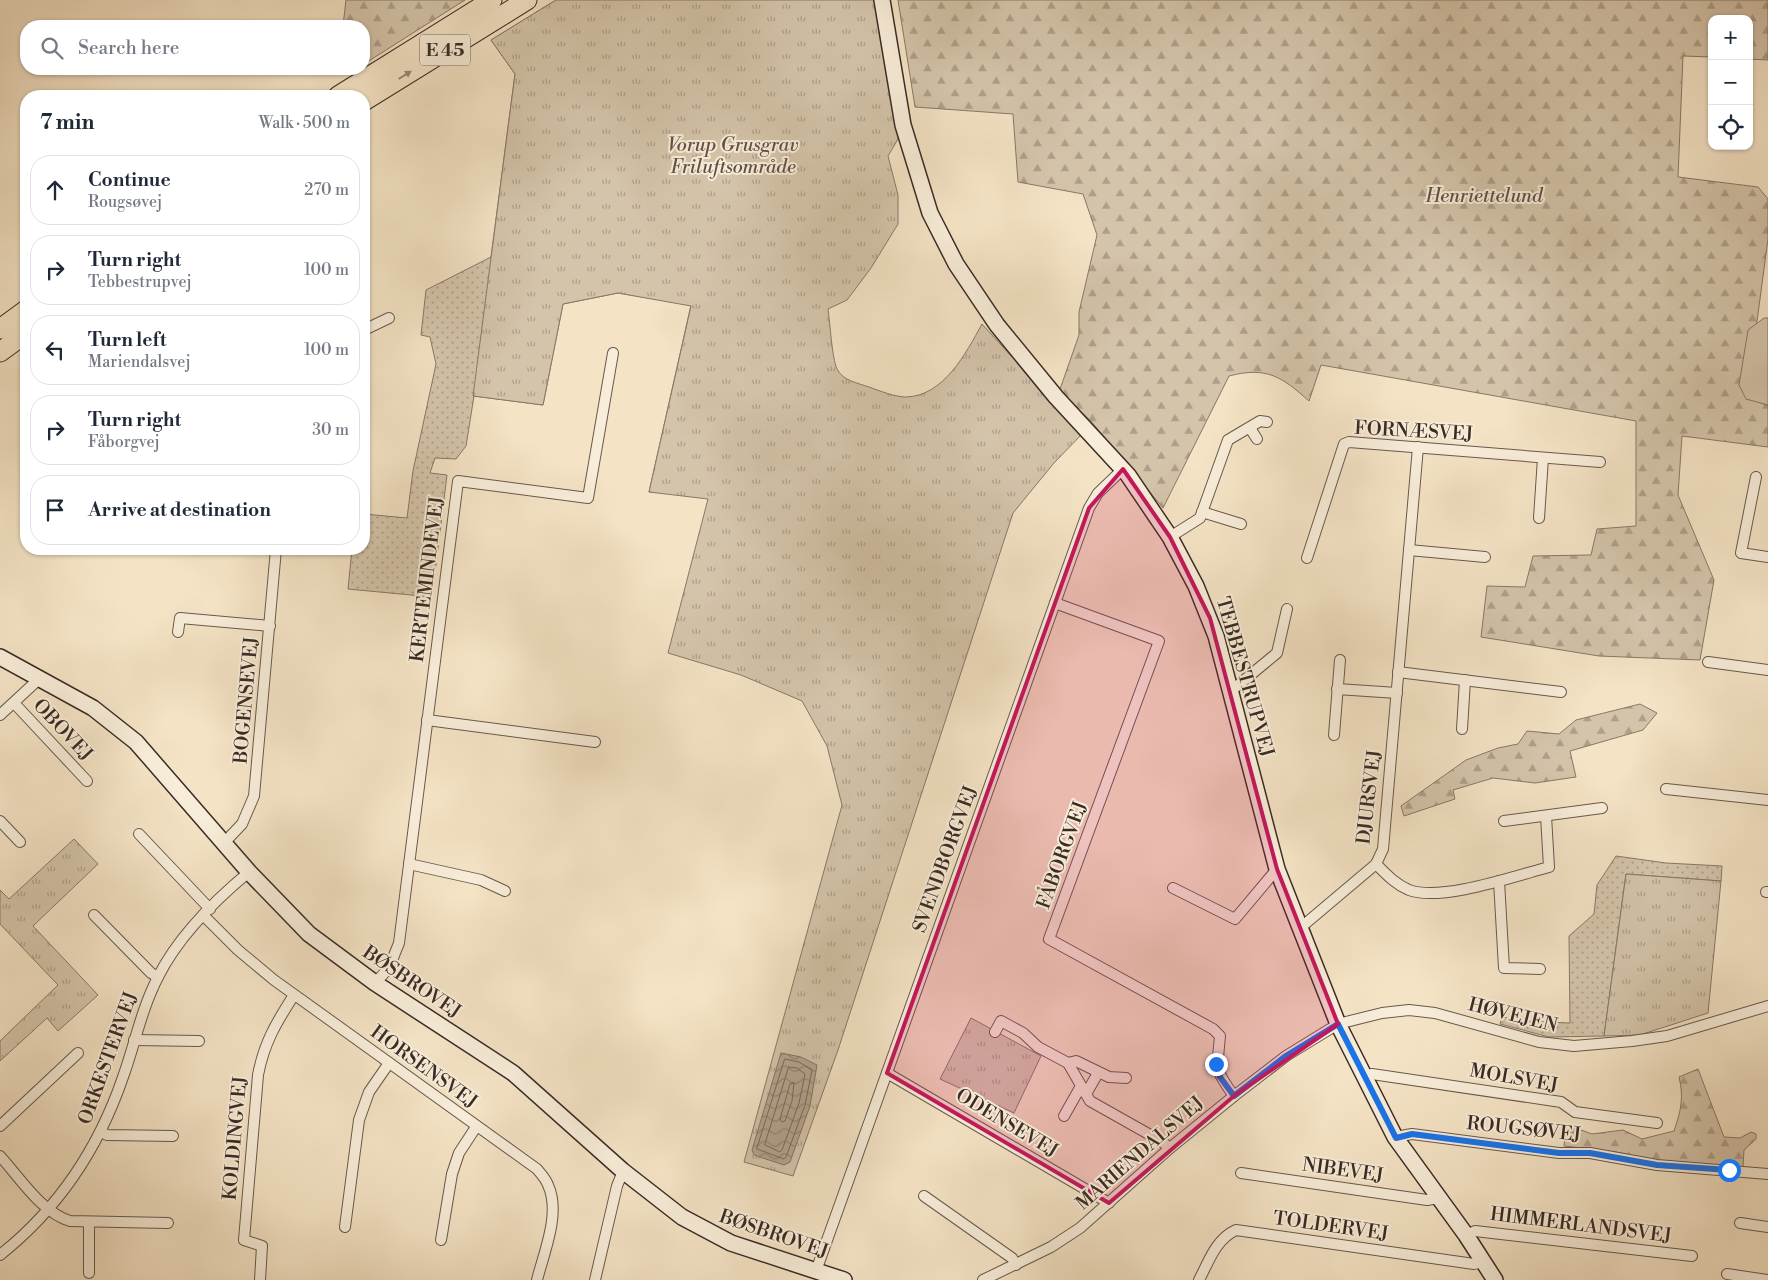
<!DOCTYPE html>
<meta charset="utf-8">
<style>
:root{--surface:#fff;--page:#f2f2f3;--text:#1f2937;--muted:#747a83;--line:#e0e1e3}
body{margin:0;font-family:"Libre Bodoni",serif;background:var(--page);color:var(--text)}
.controls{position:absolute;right:15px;top:15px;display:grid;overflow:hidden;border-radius:10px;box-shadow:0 1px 4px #0004}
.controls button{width:45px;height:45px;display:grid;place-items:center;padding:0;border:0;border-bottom:1px solid var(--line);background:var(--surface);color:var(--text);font:25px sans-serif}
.stop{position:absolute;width:15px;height:15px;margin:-11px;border:4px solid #1a73e8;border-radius:50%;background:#fff}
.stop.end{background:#1a73e8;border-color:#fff;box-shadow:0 1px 5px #0008}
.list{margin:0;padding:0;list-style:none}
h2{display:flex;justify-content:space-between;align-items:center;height:65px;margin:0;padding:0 20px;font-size:21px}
h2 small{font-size:16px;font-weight:400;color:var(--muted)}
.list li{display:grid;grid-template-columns:32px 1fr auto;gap:15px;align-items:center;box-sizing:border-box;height:70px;margin:0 10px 10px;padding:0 10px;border:1px solid var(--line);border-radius:20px}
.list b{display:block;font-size:19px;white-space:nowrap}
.list p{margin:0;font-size:16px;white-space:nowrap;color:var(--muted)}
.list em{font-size:16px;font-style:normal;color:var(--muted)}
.icon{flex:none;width:28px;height:28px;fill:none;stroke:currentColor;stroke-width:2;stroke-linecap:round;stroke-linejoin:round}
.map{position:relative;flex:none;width:1768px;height:1280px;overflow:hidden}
.search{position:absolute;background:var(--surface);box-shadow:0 1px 4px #0004;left:20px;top:20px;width:350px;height:55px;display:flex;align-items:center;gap:12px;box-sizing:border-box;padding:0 18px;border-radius:20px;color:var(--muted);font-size:19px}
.panel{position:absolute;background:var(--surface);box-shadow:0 1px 4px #0004;left:20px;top:90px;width:350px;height:465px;border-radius:20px}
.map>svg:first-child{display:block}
.grass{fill:url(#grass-dots);stroke:#877868}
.forest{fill:url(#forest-firs);stroke:#877868}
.park{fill:url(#park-tufts);stroke:#877868}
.pitch{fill:#d4c4aa;stroke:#877868}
.water{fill:url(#water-waves);stroke:#847465}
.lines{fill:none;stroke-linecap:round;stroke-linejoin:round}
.shore{stroke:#78685a;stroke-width:1}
.street-casing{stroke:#68594e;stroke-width:12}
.secondary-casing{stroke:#3a2b26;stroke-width:18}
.highway-casing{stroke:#3a2b26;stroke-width:21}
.street{stroke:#f8edd9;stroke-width:10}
.secondary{stroke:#f8edd9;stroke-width:15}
.highway{stroke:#f4e3c5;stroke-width:19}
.oneway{fill:#978776}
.route{stroke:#1a73e8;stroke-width:6}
.marked{fill:#c2185b;fill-opacity:0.2;stroke:#c2185b;stroke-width:4;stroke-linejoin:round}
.labels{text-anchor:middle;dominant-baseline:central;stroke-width:4;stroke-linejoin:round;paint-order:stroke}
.shield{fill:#f8edd9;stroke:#73655c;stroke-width:1}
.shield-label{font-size:18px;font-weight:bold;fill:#3a2b26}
.park-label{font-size:19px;font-style:italic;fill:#605147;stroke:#f8edd9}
.street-label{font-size:19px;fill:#3a2b26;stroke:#f8edd9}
</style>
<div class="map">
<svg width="1768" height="1280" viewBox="0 0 1768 1280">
<defs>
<pattern id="grass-dots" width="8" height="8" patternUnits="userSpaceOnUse" patternTransform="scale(1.25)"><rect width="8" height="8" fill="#d4c4aa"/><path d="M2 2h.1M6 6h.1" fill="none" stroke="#ad9f8a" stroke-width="1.8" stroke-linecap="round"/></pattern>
<pattern id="forest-firs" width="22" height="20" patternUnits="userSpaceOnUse" patternTransform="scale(1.25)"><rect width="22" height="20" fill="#d4c4aa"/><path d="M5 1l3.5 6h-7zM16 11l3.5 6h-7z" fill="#ad9f8a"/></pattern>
<pattern id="park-tufts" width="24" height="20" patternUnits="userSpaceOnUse" patternTransform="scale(1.25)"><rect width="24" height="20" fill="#d4c4aa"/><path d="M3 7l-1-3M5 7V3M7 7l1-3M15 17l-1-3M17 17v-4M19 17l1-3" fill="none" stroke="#ad9f8a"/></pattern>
<pattern id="water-waves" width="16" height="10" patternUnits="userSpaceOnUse" patternTransform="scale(1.25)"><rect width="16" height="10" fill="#b5a48f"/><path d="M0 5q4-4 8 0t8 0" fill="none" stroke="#948675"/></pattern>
</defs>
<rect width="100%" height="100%" fill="#f4e3c5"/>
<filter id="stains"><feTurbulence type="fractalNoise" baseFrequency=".004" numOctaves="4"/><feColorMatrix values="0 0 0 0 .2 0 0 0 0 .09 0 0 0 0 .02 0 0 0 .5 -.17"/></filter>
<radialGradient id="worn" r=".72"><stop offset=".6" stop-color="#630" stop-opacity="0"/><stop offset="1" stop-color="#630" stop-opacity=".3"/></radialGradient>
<g class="grass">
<polygon points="556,0 701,268 716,493 649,492 691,305 618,293 563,304 543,405 474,396 466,446 456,459 435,458 430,473 447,475 432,597 348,589 352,549 364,549 364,514 407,518 413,471 436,364 430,337 421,335 426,290 491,257 515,74 491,40"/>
<polygon points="1616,856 1666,863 1722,866 1721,881 1626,874 1604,1036 1549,1037 1500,1024 1502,1017 1521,1021 1570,1023 1569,936 1594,914 1597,885"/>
</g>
<g class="forest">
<polygon points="346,0 465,0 364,64 364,26 343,26"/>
<path d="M898 0H1768V60L1749 59V19H1712V57L1683 56 1678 177 1758 187 1768 199V239L1747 396 1768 406V447L1682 436 1678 495 1714 580 1700 660 1599 656 1481 637 1487 586 1525 587 1533 556 1591 555 1597 529 1636 526V421L1321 365 1309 401C1282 377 1267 366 1229 376L1163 508 1090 420 1059 392 1079 335V312L1097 235 1083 194 1018 182 1013 114 915 107Z"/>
<polygon points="1640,704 1657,713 1643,730 1570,751 1576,777 1535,783 1493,778 1453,790 1455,799 1404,816 1401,806 1466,760 1498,748 1518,744 1527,731 1559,734 1576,720"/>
<path d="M1698 1069 1724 1137 1740 1138 1751 1132 1756 1134V1139L1744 1150 1743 1167 1654 1160 1616 1152 1564 1146 1566 1128 1570 1126 1592 1134 1623 1130 1642 1139 1674 1131C1681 1111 1684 1097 1679 1077Z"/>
</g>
<g class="park">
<path d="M556 0H876L896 114 898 139 888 156 898 195V224L871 268 847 300 828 309C830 323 832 358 837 369 843 381 858 383 869 387 880 391 895 397 906 397 944 396 966 353 982 324L1082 434 1054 463 1013 513 838 1050 793 1176 744 1162 842 805 827 746 802 701 741 675 668 653 708 499 649 492 691 306 618 293 563 304 543 405 473 396 515 74 491 40Z"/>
<polygon points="74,839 98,864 33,926 98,995 58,1031 47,1018 0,1061 0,1041 58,985 0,924 0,890 9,899"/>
<polygon points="1626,874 1721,881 1708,1013 1640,1035 1604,1036"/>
<polygon points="971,1018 1041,1056 1014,1113 940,1079"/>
</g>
<polygon class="pitch" points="1764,318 1768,318 1768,405 1746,399 1739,385 1748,330"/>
<polygon class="water" points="781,1053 801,1057 817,1065 810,1106 790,1162 784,1165 754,1155 752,1150"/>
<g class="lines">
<g class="shore">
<polygon points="785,1059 799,1062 812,1070 805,1105 786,1157 784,1159 757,1149"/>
<polygon points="789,1067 797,1068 805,1074 799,1103 782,1150 780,1152 765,1145"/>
<polygon points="794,1083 792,1101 785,1121 782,1122 780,1119 790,1084"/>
</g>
<g class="street-casing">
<g id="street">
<polyline points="364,330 389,318"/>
<polyline points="1250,428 1257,439"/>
<polyline points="1756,477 1741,553 1768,557"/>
<polyline points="1202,512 1241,524"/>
<polyline points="1539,518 1543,458"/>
<polyline points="1170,537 1200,518 1228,440 1260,421 1267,422"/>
<polyline points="1409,550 1485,557"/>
<polyline points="1307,558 1344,444 1349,442 1600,462"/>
<path d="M1055 603 1159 641 1049 939 1213 1029 1220 1036C1217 1069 1214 1069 1234 1096"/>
<polyline points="178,632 180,618 270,626"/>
<polyline points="1708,662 1768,670"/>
<polyline points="1398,672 1561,692"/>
<polyline points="1337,689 1397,693"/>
<polyline points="1231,691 1277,653 1287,609"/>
<polyline points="14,703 87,781"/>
<polyline points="0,715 40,678"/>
<polyline points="427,720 595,742"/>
<polyline points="1462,729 1465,680"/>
<polyline points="1334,735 1340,660"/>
<polyline points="1666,789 1768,800"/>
<polyline points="0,821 20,842"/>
<polyline points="1504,821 1602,808"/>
<polyline points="139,834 210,909"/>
<polyline points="223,844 242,824 254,796 276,549"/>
<polyline points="409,864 481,880 505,891"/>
<path d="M1376 864C1386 874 1395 884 1409 890 1441 902 1515 876 1549 867L1546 816"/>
<polyline points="1499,881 1504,968 1540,969"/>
<polyline points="1173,888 1235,919 1277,869"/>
<polyline points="1766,892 1768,892"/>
<polyline points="94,915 151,973 158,977"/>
<path d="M203 915 238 950 274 980 537 1169C541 1174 546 1179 548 1185 561 1213 544 1252 537 1280"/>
<polyline points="1299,929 1376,864 1383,849 1418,447"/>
<polyline points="375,983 389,968 399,943 458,481 588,498 613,353"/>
<polyline points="995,1032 1001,1021 1023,1033 1038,1047 1068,1063 1090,1101 1161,1141 1170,1148"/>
<polyline points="134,1040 199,1041"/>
<polyline points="1068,1063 1076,1061 1109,1077 1126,1078"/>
<polyline points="887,1073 1109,1203"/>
<polyline points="1363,1076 1372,1074 1561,1102 1575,1112 1657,1123"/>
<polyline points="1086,1094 1098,1073"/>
<polyline points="1064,1116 1081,1086"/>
<polyline points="0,1126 78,1053"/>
<polyline points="101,1132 107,1135 173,1136"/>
<polyline points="1395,1137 1412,1134 1559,1153 1590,1153 1657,1165 1768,1174"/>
<path d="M0 1156C20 1178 42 1213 70 1221L168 1223"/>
<polyline points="1241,1173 1427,1200 1439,1198"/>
<polyline points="924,1196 1012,1258 1016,1265"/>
<polyline points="89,1222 89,1273"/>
<polyline points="1740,1223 1768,1227"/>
<polyline points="345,1227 359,1120 369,1092 389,1063"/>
<polyline points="1466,1235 1475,1231 1692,1256"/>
<polyline points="441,1240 452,1174 459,1153 476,1127"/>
<path d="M0 1255C58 1209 99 1147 123 1077 135 1044 141 1010 158 977 178 937 214 901 249 872"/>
<polyline points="816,1271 1089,508 1098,493 1123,469"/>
<polyline points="1727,1274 1767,1280"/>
<path d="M260 1280 262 1246 244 1240 258 1075C264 1043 276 1023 294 995"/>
<polyline points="595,1280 617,1186 623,1171"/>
<polyline points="983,1280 1051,1247 1080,1228 1170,1148 1234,1096 1286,1056 1338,1024 1382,1013 1409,1010 1435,1013 1539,1042 1574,1046 1632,1041 1667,1036 1768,1006"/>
<path d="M1199 1280C1209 1261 1216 1239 1236 1230L1474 1264 1483 1262"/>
</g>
</g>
<g class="secondary-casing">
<g id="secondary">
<polyline points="882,0 903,125 930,213 956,264 997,325 1056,397 1128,475 1170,537 1196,586 1216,636 1277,869 1338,1024 1395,1137 1466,1235 1495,1280"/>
<polyline points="0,657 93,708 136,742 249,872 309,934 375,983 513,1073 623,1171 682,1217 731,1243 844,1280"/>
</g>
</g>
<g class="highway-casing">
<g id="highway">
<polyline points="338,96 492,0"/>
<polyline points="364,101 527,0"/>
<polyline points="0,329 26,310"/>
<polyline points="0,352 26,333"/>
</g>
</g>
<use href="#street" class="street"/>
<use href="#secondary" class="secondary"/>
<use href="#highway" class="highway"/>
</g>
<defs><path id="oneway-solid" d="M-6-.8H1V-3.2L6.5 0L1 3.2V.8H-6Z" transform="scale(1.25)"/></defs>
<use class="oneway" href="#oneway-solid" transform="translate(405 75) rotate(-32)"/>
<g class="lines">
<polyline class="route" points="1216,1064 1220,1077 1234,1096 1286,1056 1338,1024 1396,1138 1412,1134 1559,1153 1590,1153 1657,1165 1729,1170"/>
</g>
<path class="marked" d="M1123 469 1170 537 1210 618 1277 869 1338 1024 1234 1096 1109 1203 887 1073 1089 508Z"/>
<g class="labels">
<rect class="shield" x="420" y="34.5" width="50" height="31" rx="4"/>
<g class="shield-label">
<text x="445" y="50">E 45</text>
</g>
<g class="park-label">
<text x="733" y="145">Vorup Grusgrav<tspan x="733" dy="22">Friluftsområde</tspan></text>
<text x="1484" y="196">Henriettelund</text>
</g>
<g class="street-label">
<text transform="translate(1414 431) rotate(3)">FORNÆSVEJ</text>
<text transform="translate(427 579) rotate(-83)">KERTEMINDEVEJ</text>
<text transform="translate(1245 677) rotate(74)">TEBBESTRUPVEJ</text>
<text transform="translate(246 700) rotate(-85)">BOGENSEVEJ</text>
<text transform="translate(63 730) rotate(47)">OBOVEJ</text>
<text transform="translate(1369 797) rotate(-83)">DJURSVEJ</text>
<text transform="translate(1062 855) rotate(-70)">FÅBORGVEJ</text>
<text transform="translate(945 859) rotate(-70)">SVENDBORGVEJ</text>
<text transform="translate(412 982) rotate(34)">BØSBROVEJ</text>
<text transform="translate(1513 1015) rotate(14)">HØVEJEN</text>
<text transform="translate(108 1058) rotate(-70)">ORKESTERVEJ</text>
<text transform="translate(424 1067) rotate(36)">HORSENSVEJ</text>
<text transform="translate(1514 1078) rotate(10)">MOLSVEJ</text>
<text transform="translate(1007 1123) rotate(31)">ODENSEVEJ</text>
<text transform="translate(1524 1129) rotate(6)">ROUGSØVEJ</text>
<text transform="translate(235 1138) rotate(-85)">KOLDINGVEJ</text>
<text transform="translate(1140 1153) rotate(-41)">MARIENDALSVEJ</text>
<text transform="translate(1343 1170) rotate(8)">NIBEVEJ</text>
<text transform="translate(1581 1225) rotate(7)">HIMMERLANDSVEJ</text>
<text transform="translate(1331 1226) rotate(8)">TOLDERVEJ</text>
<text transform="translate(774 1234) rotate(19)">BØSBROVEJ</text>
</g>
</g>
<rect width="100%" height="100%" filter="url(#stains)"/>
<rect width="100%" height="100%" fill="url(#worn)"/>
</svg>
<div class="controls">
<button>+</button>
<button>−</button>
<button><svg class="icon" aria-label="locate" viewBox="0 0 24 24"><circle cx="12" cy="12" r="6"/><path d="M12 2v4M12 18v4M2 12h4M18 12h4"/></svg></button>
</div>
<div class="stop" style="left:1729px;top:1170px"></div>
<div class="stop end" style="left:1216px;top:1064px"></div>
<div class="search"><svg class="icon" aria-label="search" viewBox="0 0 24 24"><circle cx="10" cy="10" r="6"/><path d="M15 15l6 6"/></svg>Search here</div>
<section class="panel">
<h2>7 min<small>Walk · 500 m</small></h2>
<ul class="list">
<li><svg class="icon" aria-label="ahead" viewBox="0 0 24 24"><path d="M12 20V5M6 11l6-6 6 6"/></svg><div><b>Continue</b><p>Rougsøvej</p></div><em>270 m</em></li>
<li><svg class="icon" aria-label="right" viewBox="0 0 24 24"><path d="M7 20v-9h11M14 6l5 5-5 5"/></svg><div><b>Turn right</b><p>Tebbestrupvej</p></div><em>100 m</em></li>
<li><svg class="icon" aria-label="left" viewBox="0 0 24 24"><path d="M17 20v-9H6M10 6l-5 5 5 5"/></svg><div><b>Turn left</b><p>Mariendalsvej</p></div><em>100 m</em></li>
<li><svg class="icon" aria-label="right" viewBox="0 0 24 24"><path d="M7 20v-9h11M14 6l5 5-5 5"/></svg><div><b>Turn right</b><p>Fåborgvej</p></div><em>30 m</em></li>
<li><svg class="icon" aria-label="arrive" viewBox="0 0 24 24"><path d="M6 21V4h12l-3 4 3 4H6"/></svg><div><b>Arrive at destination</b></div></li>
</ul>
</section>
</div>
